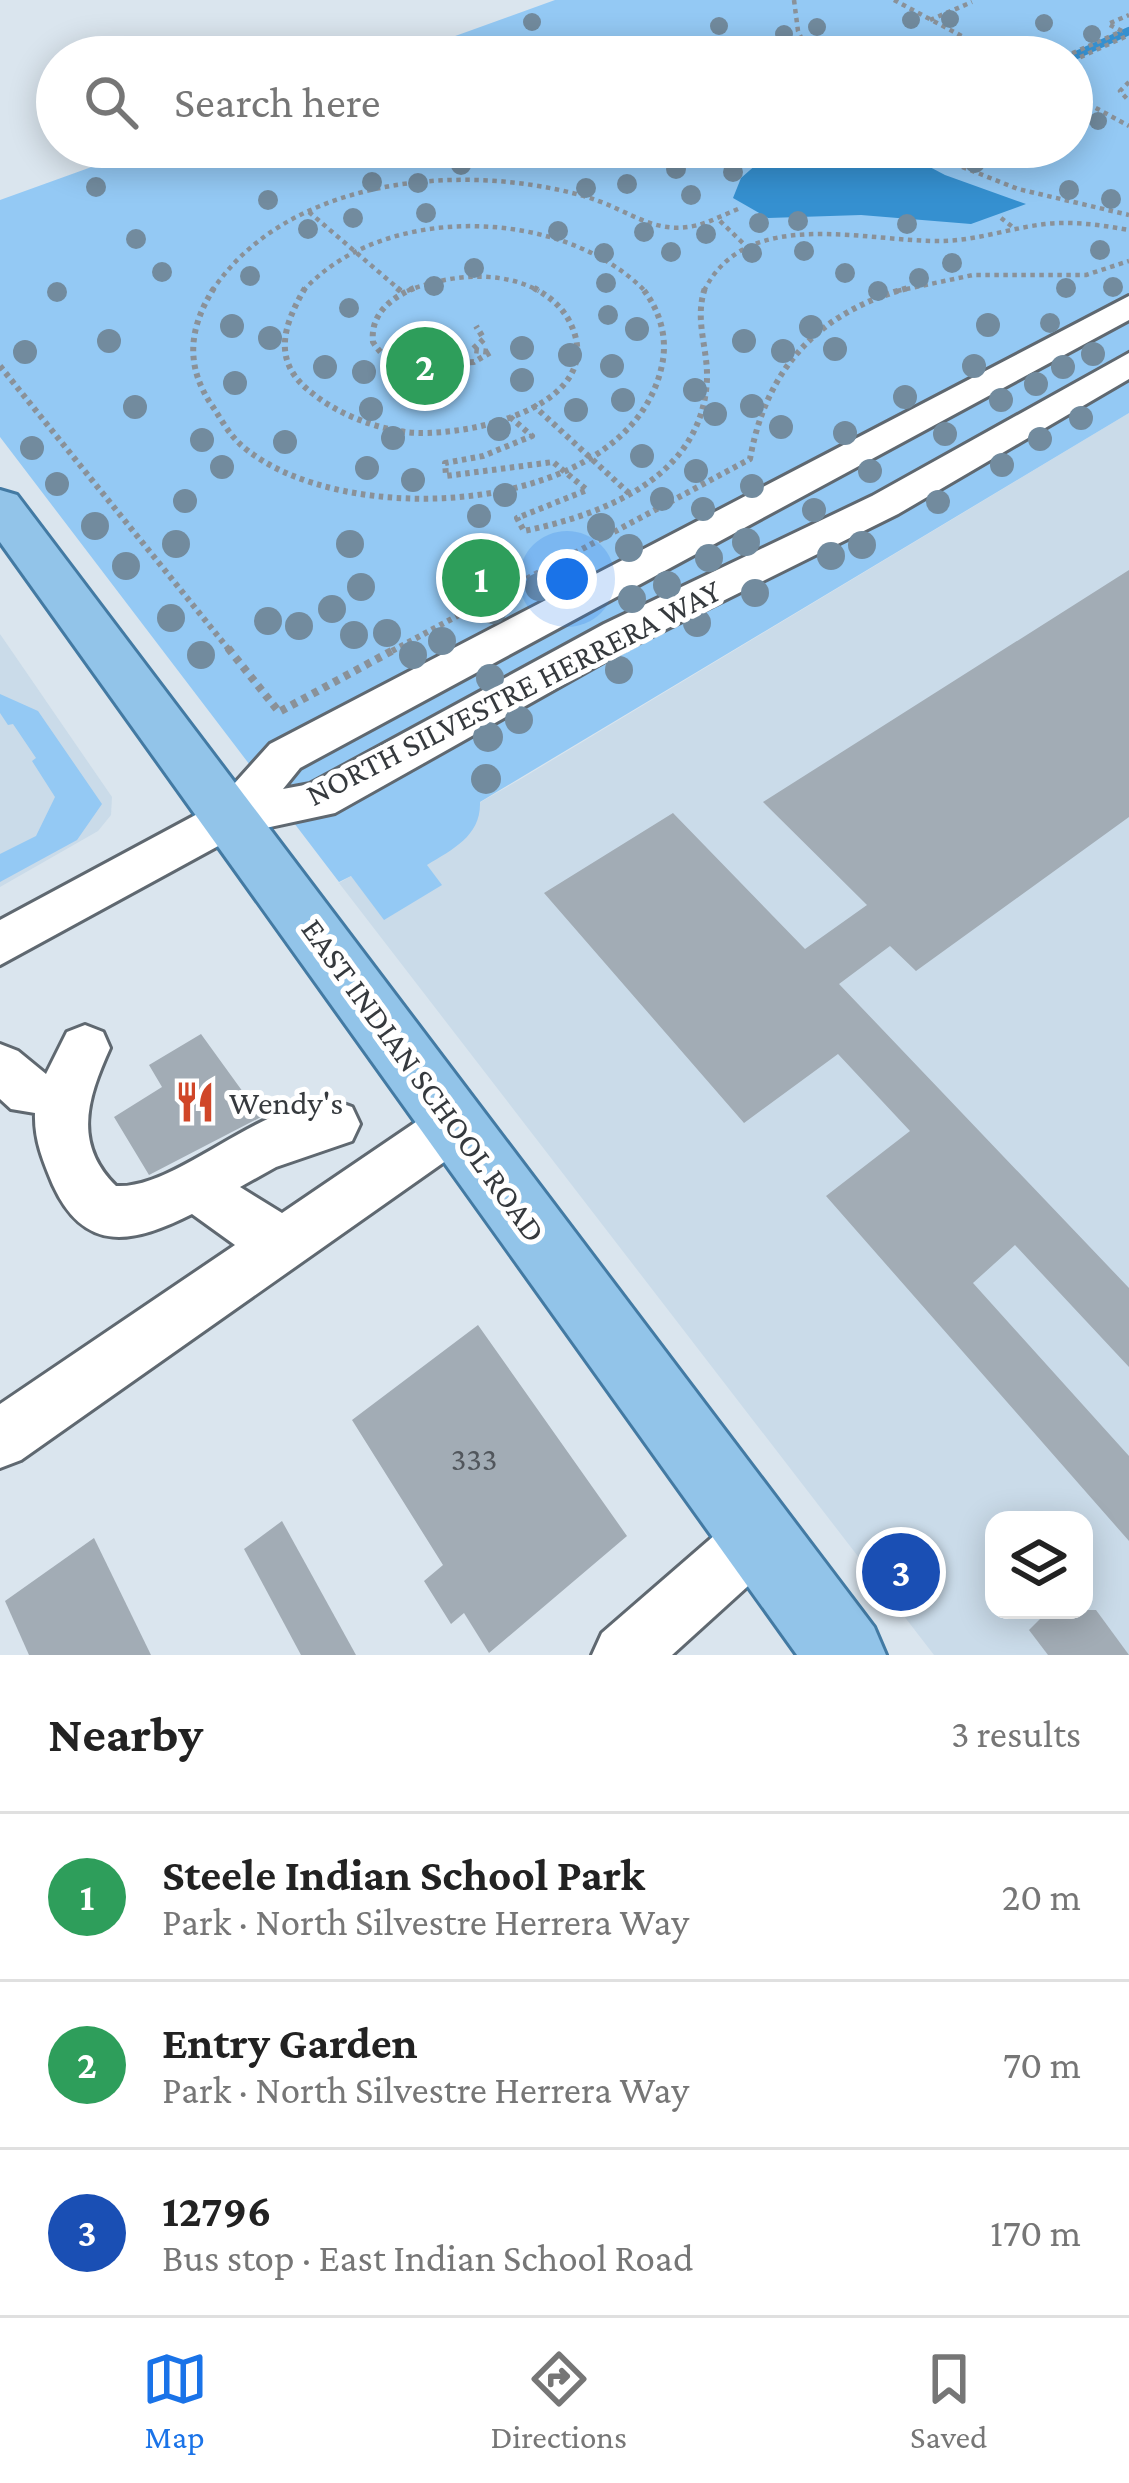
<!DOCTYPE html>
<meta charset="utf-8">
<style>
:root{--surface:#fff;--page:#f6f6f6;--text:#222;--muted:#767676;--line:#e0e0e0;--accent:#1a73e8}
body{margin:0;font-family:"Crimson Pro",serif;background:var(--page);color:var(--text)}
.controls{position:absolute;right:36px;bottom:36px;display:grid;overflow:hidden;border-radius:24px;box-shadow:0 6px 30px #0003}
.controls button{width:108px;height:108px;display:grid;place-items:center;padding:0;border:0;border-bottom:3px solid var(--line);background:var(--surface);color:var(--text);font:60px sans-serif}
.you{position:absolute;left:567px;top:579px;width:42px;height:42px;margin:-30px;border:9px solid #fff;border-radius:50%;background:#1a73e8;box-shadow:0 0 0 18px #1a73e833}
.badge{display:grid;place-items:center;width:78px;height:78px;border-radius:50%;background:var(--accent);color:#fff;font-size:39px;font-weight:700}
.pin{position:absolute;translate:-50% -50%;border:6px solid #fff;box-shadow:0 3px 12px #0006}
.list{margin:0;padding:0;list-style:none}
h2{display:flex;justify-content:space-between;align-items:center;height:156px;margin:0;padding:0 48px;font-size:51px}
h2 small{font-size:39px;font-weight:400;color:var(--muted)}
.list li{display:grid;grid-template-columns:78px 1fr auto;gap:36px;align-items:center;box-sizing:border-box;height:168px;padding:0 48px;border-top:3px solid var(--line)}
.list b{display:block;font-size:45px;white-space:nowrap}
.list p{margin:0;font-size:39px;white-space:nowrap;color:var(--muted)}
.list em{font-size:39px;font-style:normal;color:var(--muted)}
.icon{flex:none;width:66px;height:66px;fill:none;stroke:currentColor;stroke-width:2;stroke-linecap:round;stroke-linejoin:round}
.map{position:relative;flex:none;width:1129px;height:1655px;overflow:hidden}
.search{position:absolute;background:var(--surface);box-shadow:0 6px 30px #0003;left:36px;right:36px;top:36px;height:132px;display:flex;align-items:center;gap:30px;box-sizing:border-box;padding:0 42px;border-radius:66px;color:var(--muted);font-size:45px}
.sheet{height:660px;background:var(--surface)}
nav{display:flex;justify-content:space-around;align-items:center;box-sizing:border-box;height:168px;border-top:3px solid var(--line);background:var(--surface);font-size:33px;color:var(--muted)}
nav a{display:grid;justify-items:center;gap:6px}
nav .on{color:var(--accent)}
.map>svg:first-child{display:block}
.built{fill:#cadbe9;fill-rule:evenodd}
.green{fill:#94c9f4}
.water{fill:#3590d0}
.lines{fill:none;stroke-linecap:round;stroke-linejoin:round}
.stream{stroke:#3590d0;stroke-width:8}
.building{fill:#a2acb5}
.minor-casing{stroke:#5f6870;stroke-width:6}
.major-casing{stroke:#437aa3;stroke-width:6}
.path-far2{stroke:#8a9198;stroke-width:4.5;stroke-dasharray:4.5 4.5;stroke-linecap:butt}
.path-far1{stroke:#8a9198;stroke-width:6;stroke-dasharray:4.5 4.5;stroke-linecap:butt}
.path{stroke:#8a9198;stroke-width:8;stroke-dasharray:6 6;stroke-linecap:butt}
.minor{fill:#fff;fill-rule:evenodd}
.major{fill:#92c4e9;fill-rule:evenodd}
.tree{fill:#728b9e}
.labels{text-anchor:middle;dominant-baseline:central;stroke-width:10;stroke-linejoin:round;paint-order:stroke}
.street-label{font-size:33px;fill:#363a3e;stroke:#fff}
.poi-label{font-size:33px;fill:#363a3e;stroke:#fff;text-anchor:start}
.near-number-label{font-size:33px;fill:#51565c}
</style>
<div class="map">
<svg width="1129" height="1655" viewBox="0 0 1129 1655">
<rect width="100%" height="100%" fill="#dae5ee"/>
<g class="built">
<path d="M1129 413V1655H934L339 883 519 780ZM994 1520H1084V1610H994Z"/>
<polygon points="0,634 112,797 111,815 98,831 0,887"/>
</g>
<g class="green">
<path d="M555 0H1129V413L480 802C481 836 453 849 427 865L442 885 384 920 351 876 339 882 0 437V200L147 147H1072V57H397Z"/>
<polygon points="0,694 38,711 102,804 77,840 0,882 0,854 36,836 55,797 32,761 36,758 13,724 8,725 0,713"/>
</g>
<polygon class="water" points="776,147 855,147 872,157 907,155 945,175 1026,204 971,224 861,215 768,218 733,198 741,178"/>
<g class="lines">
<polyline class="stream" points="1072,57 1129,31"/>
</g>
<g class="building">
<polygon points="1129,570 1129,817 916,971 890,946 839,984 1129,1288 1129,1367 1015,1245 973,1283 1129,1456 1129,1541 826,1196 910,1131 838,1054 744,1123 544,893 673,813 805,949 867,905 763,802"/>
<polygon points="201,1034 261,1117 149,1175 114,1117 162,1087 149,1065"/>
<polygon points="478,1325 627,1536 489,1653 464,1613 451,1624 424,1581 443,1565 352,1420"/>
<polygon points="282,1521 356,1655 301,1655 244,1549"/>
<polygon points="94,1538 151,1655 29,1655 5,1601"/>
<polygon points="1049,1610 1096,1610 1129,1655 1048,1655 1029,1630"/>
</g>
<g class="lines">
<g class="minor-casing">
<g id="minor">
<polygon points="1129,296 1129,320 300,768 283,789 310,784 604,624 872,496 1129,353 1129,379 898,514 632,646 335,813 242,833 0,965 0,920 216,804 270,744"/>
<path d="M85 1025 103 1032 110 1048C88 1097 72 1143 116 1186 183 1190 281 1079 352 1107L360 1124 352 1141 276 1167 240 1187 282 1213 438 1107 456 1100 474 1107 482 1124 474 1141 21 1460 0 1468V1404L235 1245 192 1214C134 1243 85 1255 53 1185 43 1161 34 1140 35 1113L11 1109 0 1099V1044L18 1051 46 1074 67 1032Z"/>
<polygon points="759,1506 780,1515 789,1536 780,1557 672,1655 592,1655 602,1633 738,1515"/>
</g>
</g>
<g class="major-casing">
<polygon id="major" points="0,490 17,495 874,1627 886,1655 797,1655 0,542"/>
</g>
<g class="path-far2">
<polyline points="794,0 798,31 810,57"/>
<polyline points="894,0 1001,57"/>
<polyline points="930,20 972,2"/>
<polyline points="1122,31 1108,24 1129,15"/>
<polyline points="778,57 781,48 803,43"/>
<polyline points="1064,57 1122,31"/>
<polyline points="1072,61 1129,35"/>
<polyline points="1129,82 1120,91 1129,101"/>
<polyline points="1072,95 1129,126"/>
<polyline points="912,147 1018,189 1129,215"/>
<polyline points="867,149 872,147"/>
<polyline points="738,209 717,218 749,249"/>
<polyline points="309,212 401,291"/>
<polyline points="1001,218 1014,228"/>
<path d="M212 291C287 178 459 162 580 195 634 209 659 245 717 218"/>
<path d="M303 291C383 202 563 207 645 291"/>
<path d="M407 291C448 275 499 269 539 291"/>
<path d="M704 291C746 204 868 243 944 241 978 240 1011 228 1045 224 1073 221 1101 225 1129 230"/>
<polyline points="897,291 973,275 1086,275 1129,261"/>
</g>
<g class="path-far1">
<path d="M214 288C188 329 185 367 213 407 221 419 229 434 240 444 338 533 630 518 662 365 668 338 660 310 642 288"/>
<path d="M305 288C283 326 271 362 312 393 338 414 372 427 405 432 457 439 597 411 575 335 568 312 554 299 534 288"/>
<polyline points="397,288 403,293"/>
<path d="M414 288C391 298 370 314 373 342 391 372 424 372 456 371L455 363 474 362 491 352 472 350 484 339 476 326"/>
<polyline points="0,366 230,651"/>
<polyline points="533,405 632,496"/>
<path d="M510 417 532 436 483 456 445 463 446 476 553 462 587 490 517 518 524 531C606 514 703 476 707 379 708 348 694 320 705 288"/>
<path d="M392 651 750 459C766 369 818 312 908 288"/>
</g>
<polyline class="path" points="228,648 279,712 397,648"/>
<use href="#minor" class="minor"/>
<use href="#major" class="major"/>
</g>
<g class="tree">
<circle cx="950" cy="19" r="9"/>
<circle cx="911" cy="20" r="9"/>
<circle cx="532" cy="22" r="9"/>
<circle cx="1044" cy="23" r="9"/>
<circle cx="719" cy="26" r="9"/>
<circle cx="817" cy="27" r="9"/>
<circle cx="784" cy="34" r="9"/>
<circle cx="1092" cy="34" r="9"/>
<circle cx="1098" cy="121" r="9"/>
<circle cx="975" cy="163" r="10"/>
<circle cx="461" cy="165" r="10"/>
<circle cx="676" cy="169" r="10"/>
<circle cx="733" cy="172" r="10"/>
<circle cx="372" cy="182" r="10"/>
<circle cx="418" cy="183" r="10"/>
<circle cx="627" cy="184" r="10"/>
<circle cx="96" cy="187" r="10"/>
<circle cx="586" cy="188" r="10"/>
<circle cx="1069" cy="190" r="10"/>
<circle cx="691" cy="195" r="10"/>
<circle cx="1111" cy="199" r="10"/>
<circle cx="268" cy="200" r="10"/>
<circle cx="426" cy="213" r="10"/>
<circle cx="353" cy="218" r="10"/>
<circle cx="798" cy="221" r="10"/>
<circle cx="759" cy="223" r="10"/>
<circle cx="907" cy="224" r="10"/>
<circle cx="308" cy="229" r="10"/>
<circle cx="558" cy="231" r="10"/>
<circle cx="644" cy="232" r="10"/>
<circle cx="706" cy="234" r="10"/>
<circle cx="136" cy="239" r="10"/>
<circle cx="1100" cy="250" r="10"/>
<circle cx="804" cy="251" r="10"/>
<circle cx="671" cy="252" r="10"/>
<circle cx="604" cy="253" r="10"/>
<circle cx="752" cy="253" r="10"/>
<circle cx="952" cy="263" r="10"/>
<circle cx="474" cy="268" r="10"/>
<circle cx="162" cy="272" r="10"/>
<circle cx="845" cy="273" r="10"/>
<circle cx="250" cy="276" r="10"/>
<circle cx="919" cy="278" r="10"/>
<circle cx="606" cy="283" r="10"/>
<circle cx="434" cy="286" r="10"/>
<circle cx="1113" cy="287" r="10"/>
<circle cx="1066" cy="288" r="10"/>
<circle cx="878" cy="291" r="10"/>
<circle cx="57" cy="292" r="10"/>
<circle cx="349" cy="308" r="10"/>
<circle cx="608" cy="315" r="10"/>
<circle cx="1050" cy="323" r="10"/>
<circle cx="988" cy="325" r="12"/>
<circle cx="232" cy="326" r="12"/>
<circle cx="811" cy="327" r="12"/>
<circle cx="637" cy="329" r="12"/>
<circle cx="270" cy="338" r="12"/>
<circle cx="109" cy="341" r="12"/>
<circle cx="744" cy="341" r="12"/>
<circle cx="522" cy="348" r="12"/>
<circle cx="835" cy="349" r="12"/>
<circle cx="783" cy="351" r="12"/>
<circle cx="25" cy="352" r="12"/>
<circle cx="1093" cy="354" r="12"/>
<circle cx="570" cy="355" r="12"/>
<circle cx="612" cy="366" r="12"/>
<circle cx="974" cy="366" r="12"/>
<circle cx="325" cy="367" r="12"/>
<circle cx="1063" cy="367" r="12"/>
<circle cx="364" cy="372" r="12"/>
<circle cx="522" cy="380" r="12"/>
<circle cx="235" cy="383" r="12"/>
<circle cx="1036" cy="384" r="12"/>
<circle cx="695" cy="390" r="12"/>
<circle cx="905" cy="397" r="12"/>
<circle cx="623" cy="400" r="12"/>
<circle cx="1001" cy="400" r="12"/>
<circle cx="752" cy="406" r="12"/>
<circle cx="135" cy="407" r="12"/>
<circle cx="371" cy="409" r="12"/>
<circle cx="576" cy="410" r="12"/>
<circle cx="715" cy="414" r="12"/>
<circle cx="1081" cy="418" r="12"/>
<circle cx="781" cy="427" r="12"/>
<circle cx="499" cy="429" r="12"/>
<circle cx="845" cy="433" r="12"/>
<circle cx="945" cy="434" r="12"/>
<circle cx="393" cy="438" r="12"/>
<circle cx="1040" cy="439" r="12"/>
<circle cx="202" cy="440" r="12"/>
<circle cx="285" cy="442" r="12"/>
<circle cx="32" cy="448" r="12"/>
<circle cx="642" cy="456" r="12"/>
<circle cx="1002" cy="465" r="12"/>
<circle cx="222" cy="467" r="12"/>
<circle cx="367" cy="468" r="12"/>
<circle cx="696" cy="471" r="12"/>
<circle cx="870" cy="471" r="12"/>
<circle cx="413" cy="480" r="12"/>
<circle cx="57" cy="484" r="12"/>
<circle cx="752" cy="486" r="12"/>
<circle cx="505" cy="495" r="12"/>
<circle cx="662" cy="499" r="12"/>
<circle cx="185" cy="501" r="12"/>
<circle cx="938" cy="502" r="12"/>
<circle cx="703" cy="509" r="12"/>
<circle cx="814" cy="510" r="12"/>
<circle cx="479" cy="516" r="12"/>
<circle cx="95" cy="526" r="14"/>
<circle cx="601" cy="527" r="14"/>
<circle cx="746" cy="542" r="14"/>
<circle cx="176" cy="544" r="14"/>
<circle cx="350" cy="544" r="14"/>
<circle cx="862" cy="545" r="14"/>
<circle cx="629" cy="548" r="14"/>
<circle cx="831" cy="556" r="14"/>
<circle cx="709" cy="558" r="14"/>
<circle cx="126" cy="566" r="14"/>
<circle cx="577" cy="573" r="14"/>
<circle cx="667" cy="585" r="14"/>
<circle cx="361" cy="587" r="14"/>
<circle cx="539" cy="587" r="14"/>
<circle cx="755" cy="593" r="14"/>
<circle cx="632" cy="599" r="14"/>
<circle cx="332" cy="609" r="14"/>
<circle cx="493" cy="610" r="14"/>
<circle cx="171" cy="618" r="14"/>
<circle cx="268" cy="621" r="14"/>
<circle cx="697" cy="623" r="14"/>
<circle cx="299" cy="626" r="14"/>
<circle cx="387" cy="633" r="14"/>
<circle cx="354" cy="635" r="14"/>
<circle cx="442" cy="641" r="14"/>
<circle cx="201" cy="655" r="14"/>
<circle cx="413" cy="655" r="14"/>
<circle cx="619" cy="670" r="14"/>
<circle cx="490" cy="678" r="14"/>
<circle cx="519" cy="720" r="14"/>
<circle cx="488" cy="737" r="15"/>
<circle cx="486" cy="779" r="15"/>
</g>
<defs>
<g id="restaurant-bare" transform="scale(3.24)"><path d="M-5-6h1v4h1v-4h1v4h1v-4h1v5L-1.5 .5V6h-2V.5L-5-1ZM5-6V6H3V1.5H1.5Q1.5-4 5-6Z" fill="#d04628" stroke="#fff" stroke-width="2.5" paint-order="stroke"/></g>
</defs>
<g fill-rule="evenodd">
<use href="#restaurant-bare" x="195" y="1102"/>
</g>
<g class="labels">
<g class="street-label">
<text transform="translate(513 692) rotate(-27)">NORTH SILVESTRE HERRERA WAY</text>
<text transform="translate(424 1080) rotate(54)">EAST INDIAN SCHOOL ROAD</text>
</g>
<g class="poi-label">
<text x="229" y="1102">Wendy's</text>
</g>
<g class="near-number-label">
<text x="474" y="1458">333</text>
</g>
</g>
</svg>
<div class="controls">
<button><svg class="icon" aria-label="layers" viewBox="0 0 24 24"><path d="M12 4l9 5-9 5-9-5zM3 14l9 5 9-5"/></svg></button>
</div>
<div class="you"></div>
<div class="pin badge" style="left:481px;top:578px;background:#2e9e5b">1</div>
<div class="pin badge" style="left:425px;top:366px;background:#2e9e5b">2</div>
<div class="pin badge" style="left:901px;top:1572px;background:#1a4fb4">3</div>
<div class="search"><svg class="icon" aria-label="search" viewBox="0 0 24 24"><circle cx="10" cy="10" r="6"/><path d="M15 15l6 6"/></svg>Search here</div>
</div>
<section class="sheet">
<h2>Nearby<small>3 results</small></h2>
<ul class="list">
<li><span class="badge" style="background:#2e9e5b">1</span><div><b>Steele Indian School Park</b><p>Park · North Silvestre Herrera Way</p></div><em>20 m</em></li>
<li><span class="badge" style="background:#2e9e5b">2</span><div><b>Entry Garden</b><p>Park · North Silvestre Herrera Way</p></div><em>70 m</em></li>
<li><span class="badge" style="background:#1a4fb4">3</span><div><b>12796</b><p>Bus stop · East Indian School Road</p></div><em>170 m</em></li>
</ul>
</section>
<nav>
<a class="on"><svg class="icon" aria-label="map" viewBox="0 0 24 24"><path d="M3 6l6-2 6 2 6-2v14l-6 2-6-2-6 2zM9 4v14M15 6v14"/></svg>Map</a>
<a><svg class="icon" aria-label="directions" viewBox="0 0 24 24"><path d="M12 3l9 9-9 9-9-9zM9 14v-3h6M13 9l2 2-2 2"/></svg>Directions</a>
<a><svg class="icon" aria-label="saved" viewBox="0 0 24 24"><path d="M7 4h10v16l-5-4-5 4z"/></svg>Saved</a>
</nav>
